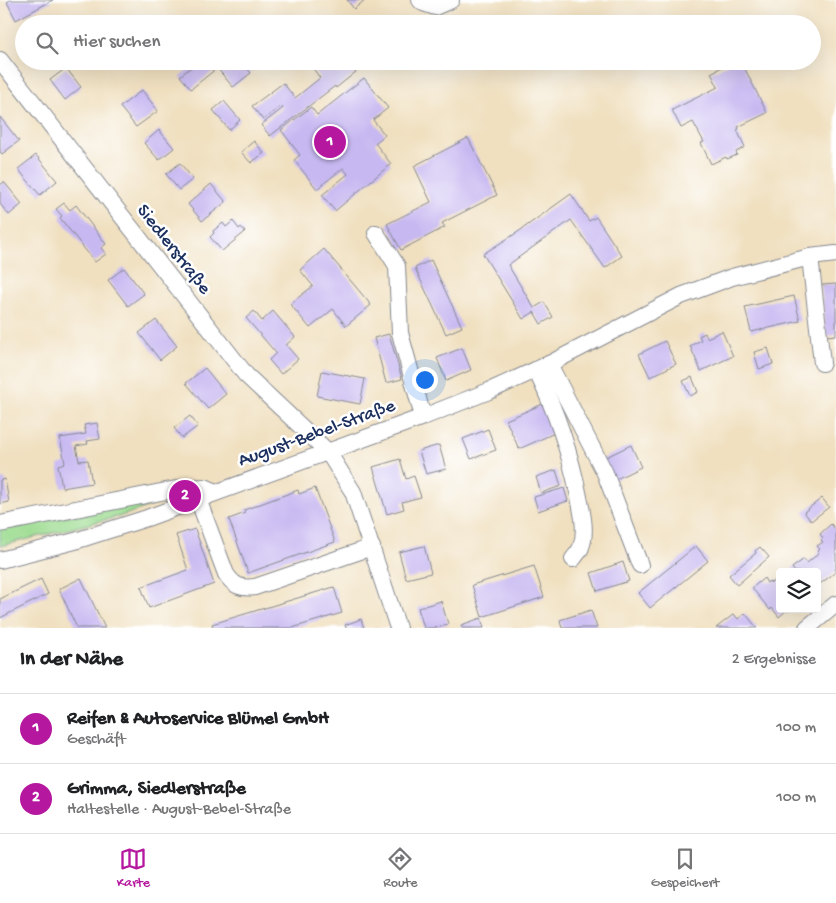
<!DOCTYPE html>
<html lang="de">
<meta charset="utf-8">
<style>
:root{--surface:#fff;--page:#f2f2f2;--text:#202124;--muted:#757577;--line:#e0e0e0;--accent:#b5179e}
body{margin:0;font-family:"Gochi Hand",sans-serif;background:var(--page);color:var(--text)}
.controls{position:absolute;right:15px;bottom:15px;display:grid;overflow:hidden;border-radius:5px;box-shadow:0 5px 20px #0002}
.controls button{width:45px;height:45px;display:grid;place-items:center;padding:0;border:0;border-bottom:1px solid var(--line);background:var(--surface);color:var(--text);font:25px sans-serif}
.you{position:absolute;left:424px;top:379px;width:18px;height:18px;margin:-12px;border:4px solid #fff;border-radius:50%;background:#1a73e8;box-shadow:0 0 0 8px #1a73e833}
.badge{display:grid;place-items:center;width:32px;height:32px;border-radius:50%;background:var(--accent);color:#fff;font-size:16px;font-weight:700}
.pin{position:absolute;translate:-50% -50%;border:2px solid #fff;box-shadow:0 1px 5px #0006}
.list{margin:0;padding:0;list-style:none}
h2{display:flex;justify-content:space-between;align-items:center;height:65px;margin:0;padding:0 20px;font-size:21px}
h2 small{font-size:16px;font-weight:400;color:var(--muted)}
.list li{display:grid;grid-template-columns:32px 1fr auto;gap:15px;align-items:center;box-sizing:border-box;height:70px;padding:0 20px;border-top:1px solid var(--line)}
.list b{display:block;font-size:19px;white-space:nowrap}
.list p{margin:0;font-size:16px;white-space:nowrap;color:var(--muted)}
.list em{font-size:16px;font-style:normal;color:var(--muted)}
.icon{flex:none;width:28px;height:28px;fill:none;stroke:currentColor;stroke-width:2;stroke-linecap:round;stroke-linejoin:round}
.map{position:relative;flex:none;width:836px;height:628px;overflow:hidden}
.search{position:absolute;background:var(--surface);box-shadow:0 5px 20px #0002;left:15px;right:15px;top:15px;height:55px;display:flex;align-items:center;gap:12px;box-sizing:border-box;padding:0 18px;border-radius:28px;color:var(--muted);font-size:19px}
.sheet{height:205px;background:var(--surface)}
nav{display:flex;justify-content:space-around;align-items:center;box-sizing:border-box;height:70px;border-top:1px solid var(--line);background:var(--surface);font-size:14px;color:var(--muted)}
nav a{display:grid;justify-items:center;gap:2px}
nav .on{color:var(--accent)}
.map>svg:first-child{display:block}
.green{fill:#9ddc91;stroke:#5c8678}
.building{fill:#c7b8f1}
.lines{fill:none;stroke-linecap:round;stroke-linejoin:round}
.minor-casing{stroke:#86888f;stroke-width:18}
.minor{stroke:#fff;stroke-width:16}
.labels{text-anchor:middle;dominant-baseline:central;stroke-width:5;stroke-linejoin:round;paint-order:stroke}
.street-label{font-size:19px;fill:#1b2f5e;stroke:#fff}
</style>
<div class="map">
<svg width="836" height="628" viewBox="0 0 836 628">
<rect width="100%" height="100%" fill="#fff"/>
<filter id="ink" filterUnits="userSpaceOnUse"><feTurbulence type="fractalNoise" baseFrequency=".02" numOctaves="2"/><feDisplacementMap in="SourceGraphic" scale="10" xChannelSelector="R" yChannelSelector="G"/><feConvolveMatrix kernelMatrix="1 2 1 2 8 2 1 2 1" color-interpolation-filters="sRGB"/></filter>
<filter id="wash" filterUnits="userSpaceOnUse"><feTurbulence type="fractalNoise" baseFrequency=".0096" numOctaves="4" result="noise"/><feDisplacementMap in="SourceGraphic" scale="20" xChannelSelector="R" yChannelSelector="G"/><feGaussianBlur stdDeviation="1.12" result="paint"/><feColorMatrix in="noise" values="0 0 0 0 0 0 0 0 0 0 0 0 0 0 0 0 0 1.4 0 .05"/><feComposite in="paint" operator="in"/></filter>
<g filter="url(#wash)">
<rect width="100%" height="100%" fill="#f0e0c0"/>
<polygon class="green" points="179,496 121,516 0,546 0,528"/>
<g id="blocks">
<g class="building">
<polygon points="10,0 53,0 16,20 7,2"/>
<polygon points="347,0 365,0 354,9"/>
<polygon points="199,61 241,61 251,73 233,87 217,68 191,89 180,76"/>
<polygon points="320,61 396,62 362,67 336,88 335,86 270,136 261,125 283,108 281,106 263,120 252,106 283,83 295,98 320,78 312,67"/>
<polygon points="733,61 741,61 767,113 738,127 739,129 737,130 745,147 736,152 737,155 727,159 726,157 711,164 701,143 704,142 693,122 681,128 672,110 718,87 711,73"/>
<polygon points="66,68 81,87 65,100 50,80"/>
<polygon points="364,78 388,108 373,120 385,135 375,143 391,164 335,211 322,195 348,174 343,168 317,189 294,160 300,155 281,130 311,107 317,115"/>
<polygon points="142,90 158,111 136,127 120,107"/>
<polygon points="224,101 240,120 229,130 213,110"/>
<polygon points="0,117 19,141 2,154 0,152"/>
<polygon points="159,130 174,148 159,160 144,143"/>
<polygon points="468,138 497,195 442,223 445,227 401,250 387,224 431,202 414,166"/>
<polygon points="254,141 264,153 251,163 241,152"/>
<polygon points="36,155 57,181 40,195 18,169"/>
<polygon points="180,163 193,179 179,190 166,174"/>
<polygon points="4,182 22,204 9,215 0,204 0,185"/>
<polygon points="211,184 226,202 202,221 188,204"/>
<polygon points="571,194 589,221 596,217 622,256 605,268 571,220 508,265 534,308 544,302 553,317 541,324 534,312 523,319 483,254 518,232"/>
<polygon points="64,203 70,210 76,205 106,244 101,248 106,254 95,262 60,218 62,216 56,209"/>
<polygon points="233,221 239,229 241,227 245,232 222,251 210,237 214,233 213,231 223,223 226,227"/>
<polygon points="324,249 371,305 346,326 333,309 310,328 290,304 313,286 300,270"/>
<polygon points="431,260 462,327 446,334 415,268"/>
<polygon points="124,268 144,294 128,306 108,280"/>
<polygon points="836,284 836,335 826,336 821,285"/>
<polygon points="794,296 800,321 751,332 745,307"/>
<polygon points="254,311 262,321 273,311 295,337 286,345 298,359 281,374 269,360 276,353 246,318"/>
<polygon points="156,320 177,346 160,360 139,333"/>
<polygon points="722,331 733,356 701,371 690,346 701,340 699,336 705,333 707,338"/>
<polygon points="389,334 402,379 386,383 374,338"/>
<polygon points="665,341 676,364 650,377 639,354"/>
<polygon points="462,348 471,370 446,381 437,358"/>
<polygon points="768,348 773,364 759,369 754,352"/>
<polygon points="205,368 226,394 208,409 186,383"/>
<polygon points="322,371 365,379 360,404 317,396"/>
<polygon points="692,377 698,392 690,396 683,381"/>
<polygon points="545,403 557,432 519,449 506,420"/>
<polygon points="190,416 198,426 182,438 174,428"/>
<polygon points="97,423 100,439 87,441 88,444 76,446 79,461 88,460 92,483 62,488 58,465 65,463 60,438 86,434 84,425"/>
<polygon points="488,429 496,450 471,459 463,439"/>
<polygon points="439,445 446,469 426,474 419,451"/>
<polygon points="631,445 641,467 612,481 602,459"/>
<polygon points="400,459 406,479 414,476 421,497 402,502 404,509 387,514 373,467"/>
<polygon points="556,470 561,486 541,493 536,477"/>
<polygon points="5,479 9,502 0,504 0,480"/>
<polygon points="315,488 335,542 248,573 229,519 245,513 244,510 298,490 299,494"/>
<polygon points="564,488 568,501 538,511 534,497"/>
<polygon points="822,498 829,507 811,521 804,512"/>
<polygon points="831,524 836,530 836,572 817,586 817,572 795,572 792,568 804,559 807,563 819,553 817,552 820,549 817,546 823,542 821,540 823,538 820,534"/>
<polygon points="195,529 214,584 149,608 141,587 188,570 176,535"/>
<polygon points="424,546 431,573 406,579 399,552"/>
<polygon points="696,546 708,561 650,608 638,593"/>
<polygon points="760,547 769,557 737,585 729,575 756,553 755,551"/>
<polygon points="623,562 629,581 597,591 591,573"/>
<polygon points="534,566 544,597 482,617 472,585"/>
<polygon points="81,578 102,622 105,628 77,628 59,589"/>
<polygon points="764,578 767,583 769,581 771,583 777,579 780,582 780,609 791,609 788,612 787,610 779,617 772,608 770,610 752,588"/>
<polygon points="41,579 48,594 0,618 0,599"/>
<polygon points="334,587 342,613 292,628 213,628 212,624"/>
<polygon points="441,601 448,624 434,628 424,628 418,608"/>
<polygon points="591,610 597,628 562,628 560,620"/>
<polygon points="745,613 757,628 716,628 734,614 738,619"/>
<polygon points="481,618 484,628 462,628 461,625"/>
<polygon points="361,619 364,628 346,628 345,625"/>
</g>
</g>
</g>
<g filter="url(#ink)">
<use href="#blocks" fill-opacity="0" stroke="#86888f" stroke-width="1"/>
<g class="lines">
<g class="minor-casing">
<g id="minor">
<polyline points="420,0 423,3 435,7 451,0"/>
<polyline points="0,60 246,375 328,452 353,492 398,628"/>
<polyline points="376,233 397,266 400,333 423,417"/>
<polyline points="810,257 822,363"/>
<polyline points="549,364 605,473 640,565"/>
<path d="M536 370C556 411 570 452 579 497 582 512 587 532 581 547 580 551 575 556 573 559"/>
<path d="M198 499 226 574C234 586 241 589 255 587L372 547"/>
<polyline points="0,524 181,488 205,487 216,492"/>
<polyline points="0,560 75,541 147,518 423,417 489,391 549,364 681,296 732,277 810,257 836,254"/>
<polyline points="807,628 836,604"/>
</g>
</g>
<use href="#minor" class="minor"/>
</g>
</g>
<g class="labels">
<g class="street-label">
<text transform="translate(173 250) rotate(52)">Siedlerstraße</text>
<text transform="translate(317 434) rotate(-20)">August-Bebel-Straße</text>
</g>
</g>
</svg>
<div class="controls">
<button><svg class="icon" aria-label="layers" viewBox="0 0 24 24"><path d="M12 4l9 5-9 5-9-5zM3 14l9 5 9-5"/></svg></button>
</div>
<div class="you"></div>
<div class="pin badge" style="left:330px;top:142px">1</div>
<div class="pin badge" style="left:185px;top:496px">2</div>
<div class="search"><svg class="icon" aria-label="search" viewBox="0 0 24 24"><circle cx="10" cy="10" r="6"/><path d="M15 15l6 6"/></svg>Hier suchen</div>
</div>
<section class="sheet">
<h2>In der Nähe<small>2 Ergebnisse</small></h2>
<ul class="list">
<li><span class="badge">1</span><div><b>Reifen &amp; Autoservice Blümel GmbH</b><p>Geschäft</p></div><em>100 m</em></li>
<li><span class="badge">2</span><div><b>Grimma, Siedlerstraße</b><p>Haltestelle · August-Bebel-Straße</p></div><em>100 m</em></li>
</ul>
</section>
<nav>
<a class="on"><svg class="icon" aria-label="map" viewBox="0 0 24 24"><path d="M3 6l6-2 6 2 6-2v14l-6 2-6-2-6 2zM9 4v14M15 6v14"/></svg>Karte</a>
<a><svg class="icon" aria-label="directions" viewBox="0 0 24 24"><path d="M12 3l9 9-9 9-9-9zM9 14v-3h6M13 9l2 2-2 2"/></svg>Route</a>
<a><svg class="icon" aria-label="saved" viewBox="0 0 24 24"><path d="M7 4h10v16l-5-4-5 4z"/></svg>Gespeichert</a>
</nav>
